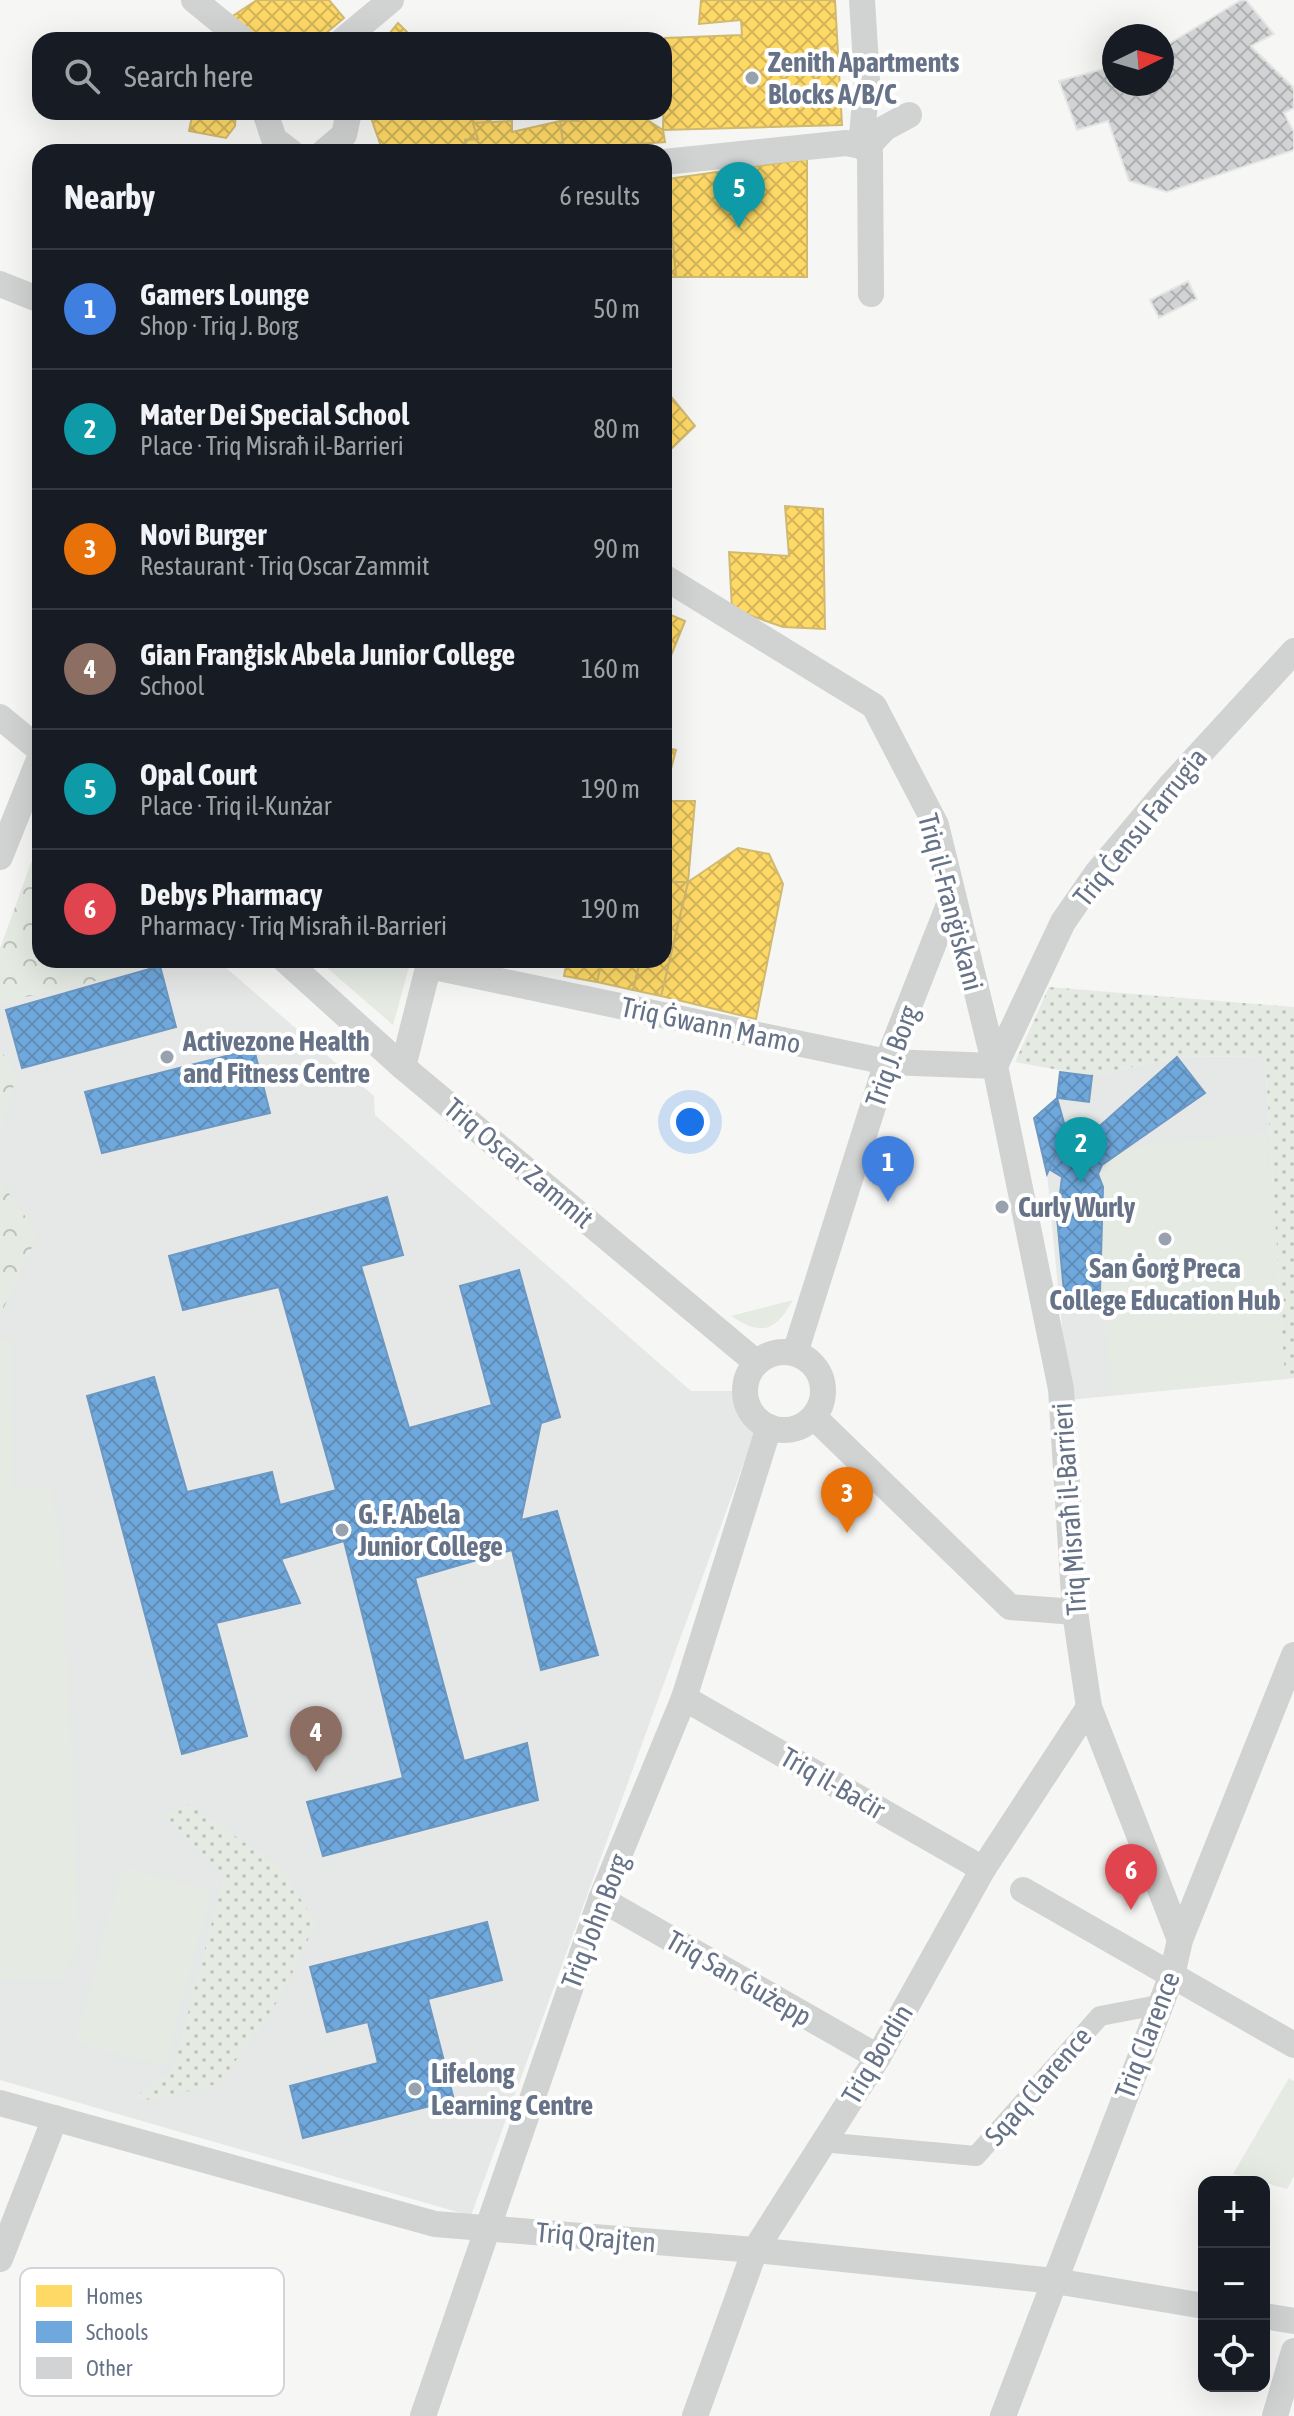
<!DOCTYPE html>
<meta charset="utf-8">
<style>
:root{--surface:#171b24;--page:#20242c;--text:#f1f3f6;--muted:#9ea1a6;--line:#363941;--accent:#7c3aed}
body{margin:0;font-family:"Asap Condensed",sans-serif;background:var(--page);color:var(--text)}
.controls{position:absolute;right:24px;bottom:24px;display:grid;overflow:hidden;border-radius:16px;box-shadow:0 8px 32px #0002}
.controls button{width:72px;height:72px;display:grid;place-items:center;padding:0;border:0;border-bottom:2px solid var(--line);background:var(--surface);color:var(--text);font:40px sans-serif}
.compass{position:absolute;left:1102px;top:24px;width:72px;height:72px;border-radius:50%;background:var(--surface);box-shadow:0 8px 32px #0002;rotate:85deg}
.you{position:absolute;left:690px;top:1122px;width:28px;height:28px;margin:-20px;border:6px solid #fff;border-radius:50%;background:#1a73e8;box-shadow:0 0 0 12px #1a73e833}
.badge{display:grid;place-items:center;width:52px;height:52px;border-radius:50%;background:var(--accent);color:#fff;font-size:26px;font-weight:700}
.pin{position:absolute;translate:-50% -66px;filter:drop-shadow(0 2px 4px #0008)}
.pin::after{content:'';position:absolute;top:42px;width:28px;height:24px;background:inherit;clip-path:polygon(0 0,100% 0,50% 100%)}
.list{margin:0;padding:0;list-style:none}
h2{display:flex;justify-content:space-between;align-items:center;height:104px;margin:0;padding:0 32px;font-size:34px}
h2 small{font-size:26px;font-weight:400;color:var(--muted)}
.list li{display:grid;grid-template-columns:52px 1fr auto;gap:24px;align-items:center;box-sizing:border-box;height:120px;padding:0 32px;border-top:2px solid var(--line)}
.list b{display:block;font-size:30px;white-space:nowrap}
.list p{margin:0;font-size:26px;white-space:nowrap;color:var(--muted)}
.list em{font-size:26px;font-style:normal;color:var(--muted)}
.icon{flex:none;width:44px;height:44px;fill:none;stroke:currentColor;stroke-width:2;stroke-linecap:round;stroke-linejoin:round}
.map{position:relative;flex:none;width:1294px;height:2416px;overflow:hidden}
.search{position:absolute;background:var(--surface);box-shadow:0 8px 32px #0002;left:32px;top:32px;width:640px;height:88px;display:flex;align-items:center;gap:20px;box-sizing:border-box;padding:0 28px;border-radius:24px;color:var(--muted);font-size:30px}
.panel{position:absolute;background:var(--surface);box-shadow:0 8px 32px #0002;left:32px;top:144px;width:640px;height:824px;border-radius:24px}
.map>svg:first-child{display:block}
.built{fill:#e6e8e8}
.grass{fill:#e5eae3}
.park{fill:url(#park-crowns)}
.garden{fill:url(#garden-dots)}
.homes{fill:url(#homes-cross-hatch);stroke:#d1ba70;stroke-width:2}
.schools{fill:url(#schools-cross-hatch);stroke:#6c98c2;stroke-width:2}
.building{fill:url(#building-cross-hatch);stroke:#e6e6e5;stroke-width:2}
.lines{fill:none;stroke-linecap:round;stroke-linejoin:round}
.pedestrian{stroke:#d1d2d2;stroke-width:20}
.minor{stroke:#d1d2d2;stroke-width:26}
.poi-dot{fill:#98a1ae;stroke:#fff;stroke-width:3}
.labels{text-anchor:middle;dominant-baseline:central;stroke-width:8;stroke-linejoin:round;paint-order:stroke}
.poi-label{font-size:28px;font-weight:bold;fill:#667287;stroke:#fff;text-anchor:start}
.street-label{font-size:28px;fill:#667287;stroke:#fff}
.key{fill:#fff;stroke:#d1d5db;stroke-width:2}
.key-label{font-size:22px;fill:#667287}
</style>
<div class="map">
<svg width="1294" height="2416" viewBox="0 0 1294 2416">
<defs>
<pattern id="park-crowns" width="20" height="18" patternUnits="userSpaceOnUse" patternTransform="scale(2)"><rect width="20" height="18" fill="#e5eae3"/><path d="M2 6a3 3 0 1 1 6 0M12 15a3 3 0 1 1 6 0" fill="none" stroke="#bdc2be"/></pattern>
<pattern id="garden-dots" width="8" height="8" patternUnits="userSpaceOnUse" patternTransform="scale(2)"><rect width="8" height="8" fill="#e5eae3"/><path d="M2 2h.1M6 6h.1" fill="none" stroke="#bdc2be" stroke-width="1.8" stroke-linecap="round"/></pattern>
<pattern id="homes-cross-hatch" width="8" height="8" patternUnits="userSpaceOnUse" patternTransform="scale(2)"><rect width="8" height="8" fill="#ffd966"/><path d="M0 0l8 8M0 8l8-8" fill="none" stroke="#d2b45a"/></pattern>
<pattern id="schools-cross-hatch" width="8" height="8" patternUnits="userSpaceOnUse" patternTransform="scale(2)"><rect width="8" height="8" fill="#6fa8dc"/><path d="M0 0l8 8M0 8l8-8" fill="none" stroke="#5f8db8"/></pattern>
<pattern id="building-cross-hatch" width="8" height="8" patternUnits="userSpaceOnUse" patternTransform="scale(2)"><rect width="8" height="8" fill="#d2d3d4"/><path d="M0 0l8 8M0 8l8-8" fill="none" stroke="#aeb0b2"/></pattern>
</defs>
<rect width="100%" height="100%" fill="#f6f7f5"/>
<g class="built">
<polygon points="40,853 40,960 217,960 374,1096 375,1115 691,1391 733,1391 755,1432 471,2216 0,2080 0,949 34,855"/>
<polygon points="1265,1056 1285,1379 1069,1400 1047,1174 1066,1130 1057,1098 1089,1102 1092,1076 1177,1057"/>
</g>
<g class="grass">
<polygon points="318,960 411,960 393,1025"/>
<polygon points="1268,1133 1285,1379 1114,1395 1100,1292 1103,1187 1098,1174 1102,1165 1123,1148"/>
<path d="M793 1300C775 1332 762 1336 731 1316Z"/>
<polygon points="10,1339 13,1487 49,1486 61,1541 79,1942 64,1978 0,1980 0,1340"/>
<polygon points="123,1867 211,1891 165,2066 76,2042"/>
<polygon points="1289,2078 1294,2081 1294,2176 1287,2189 1233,2174"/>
</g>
<g class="park">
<polygon points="40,853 40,960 162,960 160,966 0,1003 0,949 34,855"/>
<polygon points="0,1048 16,1078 0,1131"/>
<polygon points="0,1181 38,1234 0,1316"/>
</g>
<g class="garden">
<polygon points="1049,987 1294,1007 1294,1378 1285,1379 1265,1056 1177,1057 1092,1076 1015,1062"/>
<polygon points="190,1805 280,1867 316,1923 282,1995 220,2083 154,2100 134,2098 173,2070 224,1876 162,1815"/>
</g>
<g class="homes">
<polygon points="257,0 329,0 344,18 318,40 260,40 231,17"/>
<polygon points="701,0 835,0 842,125 663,130 665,38 742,35 741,20 699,24"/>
<polygon points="398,23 415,40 384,40"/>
<polygon points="193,112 236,112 235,126 226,138 189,131"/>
<polygon points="369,112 489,112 491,123 473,123 478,139 465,140 467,152 383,152"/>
<polygon points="570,112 635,112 663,130 665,142 564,149 560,121 579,121"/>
<polygon points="512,121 512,132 560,121 564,149 467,152 465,140 478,139 473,123"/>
<polygon points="807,159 807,277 676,277 667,179"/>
<polygon points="667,179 676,277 664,277 664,180"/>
<polygon points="664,388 695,426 664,456"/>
<polygon points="785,506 823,509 825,629 783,627 732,609 729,552 789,556"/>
<polygon points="664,612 685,621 664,673"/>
<polygon points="664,747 676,750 664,795"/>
<polygon points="664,801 695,801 688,882 664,882"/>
<polygon points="738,848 769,854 783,884 756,1019 661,996 688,882"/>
<polygon points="664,882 688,882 661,996 633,990 640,960 664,960"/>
<polygon points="567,960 602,960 597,982 564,976"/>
<polygon points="602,960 640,960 633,990 597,982"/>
</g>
<g class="schools">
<polygon points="160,966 176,1027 22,1068 6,1010"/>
<polygon points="254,1049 270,1113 102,1153 85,1092"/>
<polygon points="1177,1057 1205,1093 1102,1165 1098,1174 1103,1187 1100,1292 1065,1303 1057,1217 1062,1177 1049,1169 1066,1130 1083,1141"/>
<polygon points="1060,1072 1092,1076 1089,1102 1057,1098"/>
<polygon points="1057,1098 1066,1130 1047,1174 1034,1118"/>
<polygon points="387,1197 403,1255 361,1266 409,1428 492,1405 460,1286 519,1270 560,1417 541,1423 521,1520 557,1511 598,1655 541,1670 512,1550 415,1578 464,1761 527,1743 538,1800 323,1856 307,1802 403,1778 344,1541 281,1559 300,1603 216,1623 247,1736 182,1754 87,1396 154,1377 187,1492 272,1472 280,1505 336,1490 279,1287 183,1310 169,1256"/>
<polygon points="487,1922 502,1980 428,1999 454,2100 303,2138 290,2086 378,2063 368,2022 327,2032 310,1967"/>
</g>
<g class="building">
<polygon points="1241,0 1246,0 1274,34 1251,46 1294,88 1294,108 1284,113 1294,132 1294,150 1167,192 1129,181 1108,121 1077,130 1059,81 1114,66 1114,84 1162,84 1162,48"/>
<polygon points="1188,281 1197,299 1159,318 1150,300"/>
</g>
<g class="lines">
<polyline class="pedestrian" points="821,2142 976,2156 1100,2016 1158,2005"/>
<g class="minor">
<polyline points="194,0 243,40"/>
<polyline points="343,40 391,0"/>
<polyline points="265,112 274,139 291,152"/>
<polyline points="861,146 867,80 862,0"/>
<polyline points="866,148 885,128 909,115"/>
<polyline points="324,152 344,135 349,112"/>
<polyline points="664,162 846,143 861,146 870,153 871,294"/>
<polyline points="0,284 40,300"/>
<polyline points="664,577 874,706 936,825 995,1066 1061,1389 1075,1612 1089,1707 1180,1940"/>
<polyline points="0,717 40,750"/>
<polyline points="0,857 40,757"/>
<polyline points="285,960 403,1067 757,1363"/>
<polyline points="429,966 887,1062 995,1066"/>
<polyline points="995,1066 1063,922 1097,873 1172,784 1294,651"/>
<polyline points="403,1067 430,960"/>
<circle cx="784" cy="1391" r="39"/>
<polyline points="795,1353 887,1062 952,897"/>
<polyline points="814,1417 1010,1607 1075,1612"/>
<polyline points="684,1698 983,1869"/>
<polyline points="1023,1890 1294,2045"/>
<polyline points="601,1899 878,2057"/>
<polyline points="0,2103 435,2224 755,2250 1055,2281 1204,2306"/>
<polyline points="0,2259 55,2118"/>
<polyline points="1264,2316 1294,2321"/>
<polyline points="423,2416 601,1899 684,1698 769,1427"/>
<polyline points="695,2416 755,2250 878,2057 983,1869 1089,1707"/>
<polyline points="1003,2416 1172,1975 1180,1940 1294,1655"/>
<polyline points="1275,2416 1294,2351"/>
</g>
</g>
<g class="poi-dot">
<circle cx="752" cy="78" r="8"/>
<circle cx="167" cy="1057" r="8"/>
<circle cx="1002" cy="1207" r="8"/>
<circle cx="1165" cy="1239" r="8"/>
<circle cx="342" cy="1530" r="8"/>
<circle cx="415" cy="2089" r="8"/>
</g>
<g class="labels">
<g class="poi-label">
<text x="768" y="62">Zenith Apartments<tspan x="768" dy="32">Blocks A/B/C</tspan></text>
<text x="183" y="1041">Activezone Health<tspan x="183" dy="32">and Fitness Centre</tspan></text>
<text x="1018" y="1207">Curly Wurly</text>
<text x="1165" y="1268" text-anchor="middle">San Ġorġ Preca<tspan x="1165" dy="32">College Education Hub</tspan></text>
<text x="358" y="1514">G. F. Abela<tspan x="358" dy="32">Junior College</tspan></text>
<text x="431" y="2073">Lifelong<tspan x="431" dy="32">Learning Centre</tspan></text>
</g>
<g class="street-label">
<text transform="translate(1140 827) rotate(-51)">Triq Ċensu Farrugia</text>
<text transform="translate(951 902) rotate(75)">Triq il-Franġiskani</text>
<text transform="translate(711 1025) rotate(12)">Triq Ġwann Mamo</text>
<text transform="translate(892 1056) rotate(-70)">Triq J. Borg</text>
<text transform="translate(519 1163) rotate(40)">Triq Oscar Zammit</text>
<text transform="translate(1069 1509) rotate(-94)">Triq Misraħ il-Barrieri</text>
<text transform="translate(833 1783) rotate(30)">Triq il-Baċir</text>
<text transform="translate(595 1921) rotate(-69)">Triq John Borg</text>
<text transform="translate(739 1978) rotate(30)">Triq San Ġużepp</text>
<text transform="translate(1147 2035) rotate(-69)">Triq Clarence</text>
<text transform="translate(877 2054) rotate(-59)">Triq Bordin</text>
<text transform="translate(1038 2086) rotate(-49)">Sqaq Clarence</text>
<text transform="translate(596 2237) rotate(5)">Triq Qrajten</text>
</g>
</g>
<rect x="20" y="2268" width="264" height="128" rx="12" class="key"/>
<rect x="36" y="2285" width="36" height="22" fill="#ffd966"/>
<rect x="36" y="2321" width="36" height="22" fill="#6fa8dc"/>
<rect x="36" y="2357" width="36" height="22" fill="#d2d3d4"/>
<g class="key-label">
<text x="86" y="2304">Homes</text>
<text x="86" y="2340">Schools</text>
<text x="86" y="2376">Other</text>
</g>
</svg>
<div class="controls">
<button>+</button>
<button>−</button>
<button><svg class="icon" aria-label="locate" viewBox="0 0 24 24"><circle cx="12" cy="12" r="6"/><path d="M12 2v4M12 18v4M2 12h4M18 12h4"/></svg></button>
</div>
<svg class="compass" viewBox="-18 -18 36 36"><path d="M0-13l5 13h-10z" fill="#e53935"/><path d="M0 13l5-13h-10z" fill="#9ea1a6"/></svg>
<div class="you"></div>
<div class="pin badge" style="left:888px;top:1202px;background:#3f7fe0">1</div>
<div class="pin badge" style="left:1081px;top:1183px;background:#0f9aa8">2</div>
<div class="pin badge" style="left:847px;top:1533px;background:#e8710a">3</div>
<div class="pin badge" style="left:316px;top:1772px;background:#8d6e63">4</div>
<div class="pin badge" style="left:739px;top:228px;background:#0f9aa8">5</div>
<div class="pin badge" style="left:1131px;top:1910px;background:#e0444e">6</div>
<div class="search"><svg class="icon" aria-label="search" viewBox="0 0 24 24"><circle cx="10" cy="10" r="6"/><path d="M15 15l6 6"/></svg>Search here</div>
<section class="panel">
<h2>Nearby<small>6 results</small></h2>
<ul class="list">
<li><span class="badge" style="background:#3f7fe0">1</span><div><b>Gamers Lounge</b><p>Shop · Triq J. Borg</p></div><em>50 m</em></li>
<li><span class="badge" style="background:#0f9aa8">2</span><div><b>Mater Dei Special School</b><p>Place · Triq Misraħ il-Barrieri</p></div><em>80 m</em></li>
<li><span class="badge" style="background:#e8710a">3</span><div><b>Novi Burger</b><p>Restaurant · Triq Oscar Zammit</p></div><em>90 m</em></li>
<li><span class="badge" style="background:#8d6e63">4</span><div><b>Gian Franġisk Abela Junior College</b><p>School</p></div><em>160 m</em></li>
<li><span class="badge" style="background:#0f9aa8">5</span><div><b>Opal Court</b><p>Place · Triq il-Kunżar</p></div><em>190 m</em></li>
<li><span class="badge" style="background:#e0444e">6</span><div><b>Debys Pharmacy</b><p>Pharmacy · Triq Misraħ il-Barrieri</p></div><em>190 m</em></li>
</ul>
</section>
</div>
